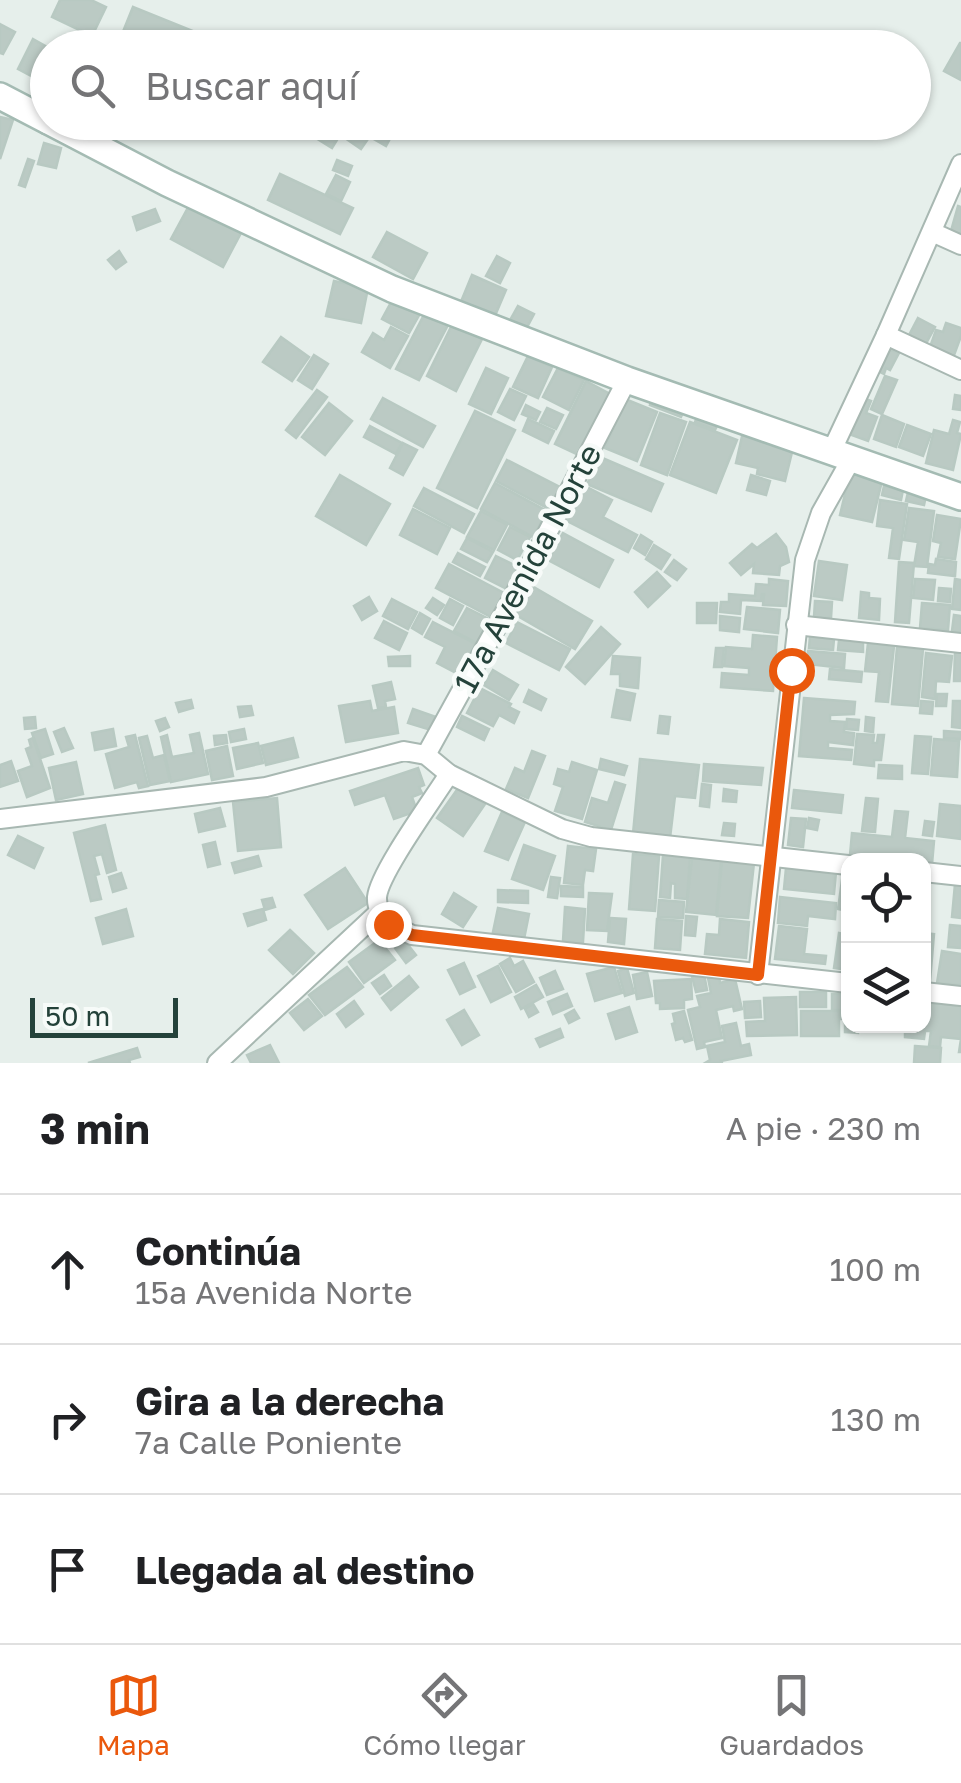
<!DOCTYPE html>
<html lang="es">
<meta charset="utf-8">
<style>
:root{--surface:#fff;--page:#f2f2f2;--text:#202124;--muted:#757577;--line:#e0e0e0;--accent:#ea580c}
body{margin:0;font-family:"Golos Text",sans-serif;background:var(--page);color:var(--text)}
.controls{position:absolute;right:30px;bottom:30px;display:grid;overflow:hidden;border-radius:20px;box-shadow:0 2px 8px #0004}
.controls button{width:90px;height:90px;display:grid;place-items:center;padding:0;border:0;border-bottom:2px solid var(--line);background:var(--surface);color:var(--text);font:50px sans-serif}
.scale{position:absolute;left:30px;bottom:25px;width:148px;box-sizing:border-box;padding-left:10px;border:5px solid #24423a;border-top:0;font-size:28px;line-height:35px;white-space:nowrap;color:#24423a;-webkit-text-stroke:8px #f7fbf9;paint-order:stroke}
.stop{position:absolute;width:30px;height:30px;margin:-22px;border:8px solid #ea580c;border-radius:50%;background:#fff}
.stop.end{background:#ea580c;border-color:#fff;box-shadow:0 2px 10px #0008}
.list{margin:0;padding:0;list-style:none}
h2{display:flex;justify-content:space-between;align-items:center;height:130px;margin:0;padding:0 40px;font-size:42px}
h2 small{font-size:32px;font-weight:400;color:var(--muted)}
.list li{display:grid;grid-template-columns:65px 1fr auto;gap:30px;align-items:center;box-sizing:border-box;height:150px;padding:0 40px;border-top:2px solid var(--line)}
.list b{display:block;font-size:38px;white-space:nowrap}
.list p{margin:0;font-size:32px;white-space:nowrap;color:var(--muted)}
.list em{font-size:32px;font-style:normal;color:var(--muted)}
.icon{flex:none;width:55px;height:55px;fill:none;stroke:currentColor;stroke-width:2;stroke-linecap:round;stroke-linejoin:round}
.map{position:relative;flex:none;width:961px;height:1063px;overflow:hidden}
.search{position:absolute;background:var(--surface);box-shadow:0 2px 8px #0004;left:30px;right:30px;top:30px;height:110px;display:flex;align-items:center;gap:25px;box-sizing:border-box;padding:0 35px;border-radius:55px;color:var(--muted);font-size:38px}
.sheet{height:580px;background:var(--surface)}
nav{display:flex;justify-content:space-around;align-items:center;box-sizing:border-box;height:140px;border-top:2px solid var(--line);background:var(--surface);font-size:28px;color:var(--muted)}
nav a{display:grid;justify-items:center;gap:5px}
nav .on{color:var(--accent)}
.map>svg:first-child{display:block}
.building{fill:#bbcac4;stroke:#b8c9c2;stroke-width:2.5}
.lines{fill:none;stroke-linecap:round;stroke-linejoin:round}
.street-casing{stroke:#a8b8b2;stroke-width:22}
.secondary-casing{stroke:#a4bbb3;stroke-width:30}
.street{stroke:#fff;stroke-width:18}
.secondary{stroke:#fff;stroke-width:25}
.route{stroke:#ea580c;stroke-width:12}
.labels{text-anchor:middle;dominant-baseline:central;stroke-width:9;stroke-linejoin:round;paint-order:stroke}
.street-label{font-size:32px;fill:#24423a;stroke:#f7fbf9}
</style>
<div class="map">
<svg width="961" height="1063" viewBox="0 0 961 1063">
<rect width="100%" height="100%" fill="#e6efeb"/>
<g class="building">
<polygon points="60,0 91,0 106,7 92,36 52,17"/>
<polygon points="133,7 200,34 195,48 127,48 118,44"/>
<polygon points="0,24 15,32 3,54 0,53"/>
<polygon points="33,39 49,48 48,48 48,85 18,69"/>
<polygon points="960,43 961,43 961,80 944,71"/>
<polygon points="0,117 13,120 0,159"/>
<polygon points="307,122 337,122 345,127 332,148 303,130"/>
<polygon points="362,122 374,122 393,133 386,146 358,130"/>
<polygon points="348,127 368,139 361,149 342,136"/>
<polygon points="44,143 61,148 56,168 38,164"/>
<polygon points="28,159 34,161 25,187 19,185"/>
<polygon points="337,160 352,166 348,176 333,170"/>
<polygon points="280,174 353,208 340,234 268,200"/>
<polygon points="336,175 350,182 341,201 326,194"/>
<polygon points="190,204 242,231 223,267 171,239"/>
<polygon points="958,206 961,207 961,234 951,231"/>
<polygon points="155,209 160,221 137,230 133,217"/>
<polygon points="387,232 427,253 413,279 373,257"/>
<polygon points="119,251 126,262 116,269 108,260"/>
<polygon points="497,256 510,263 500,283 486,276"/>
<polygon points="472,275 506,290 494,318 460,304"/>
<polygon points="334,281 368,288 361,323 326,316"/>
<polygon points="395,295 422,310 409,333 382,319"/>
<polygon points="518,306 534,314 525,331 509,322"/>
<polygon points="426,311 449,323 419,380 396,369"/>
<polygon points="918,318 935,327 924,347 907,339"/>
<polygon points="946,323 961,328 961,336 953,358 929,350 936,330 943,332"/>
<polygon points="452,325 482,339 456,391 427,376"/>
<polygon points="391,327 408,336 390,368 362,352 373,333 384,340"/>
<polygon points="281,337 309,357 292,381 263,362"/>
<polygon points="889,349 899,353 890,370 886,368 884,374 878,371"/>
<polygon points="314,355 328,364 312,389 298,380"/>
<polygon points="528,356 552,367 538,398 513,387"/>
<polygon points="486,368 508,378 491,414 469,404"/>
<polygon points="558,368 584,380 569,410 543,397"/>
<polygon points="885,376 897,380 882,414 871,409"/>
<polygon points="586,381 612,395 581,456 555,444"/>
<polygon points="510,389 526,396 514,420 498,412"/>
<polygon points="317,390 327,397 296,438 286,430"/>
<polygon points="654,393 686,405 681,417 650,405"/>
<polygon points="955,395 961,396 961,410 953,409"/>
<polygon points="383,398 435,426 423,447 371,419"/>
<polygon points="863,398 871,401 866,413 877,417 868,441 849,434"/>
<polygon points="625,399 657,412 637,461 605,448"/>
<polygon points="329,403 352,421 325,455 302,437"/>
<polygon points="526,405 540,412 536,420 522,414"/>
<polygon points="547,408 563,415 556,429 540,422"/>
<polygon points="475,411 515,430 477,508 437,488"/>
<polygon points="660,413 686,422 667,475 641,465"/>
<polygon points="698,414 719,422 715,430 695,422"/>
<polygon points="882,415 904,424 896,447 874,439"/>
<polygon points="528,419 554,431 548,443 523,431"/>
<polygon points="953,420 960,422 957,433 961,434 953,470 926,463 934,430 949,434"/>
<polygon points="690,422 737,440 716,493 670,475"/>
<polygon points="907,425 931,434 923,456 899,447"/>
<polygon points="370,426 402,443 396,454 364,437"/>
<polygon points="743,432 794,444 785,481 757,474 758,468 736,463"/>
<polygon points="403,443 417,450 403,475 390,468"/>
<polygon points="600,457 663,484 651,511 587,484"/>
<polygon points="507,460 560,487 549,509 496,481"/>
<polygon points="850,473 882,481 872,522 840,515"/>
<polygon points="340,475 390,504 366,545 316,516"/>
<polygon points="751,475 770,481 766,495 747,490"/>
<polygon points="495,483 547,511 533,537 481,509"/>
<polygon points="585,486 612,500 603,517 637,535 628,552 567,521"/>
<polygon points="884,486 903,490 901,500 882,495"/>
<polygon points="424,488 474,514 464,533 414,506"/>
<polygon points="908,492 926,496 924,505 906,501"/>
<polygon points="880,500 907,504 899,559 889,558 893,528 877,526"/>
<polygon points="909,508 934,511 927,567 914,566 918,542 904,540"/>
<polygon points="413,509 450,528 437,554 400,535"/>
<polygon points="481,511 507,525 494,550 467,537"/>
<polygon points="937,515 961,519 955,559 938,557 941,543 933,541"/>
<polygon points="510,527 530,537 517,560 498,550"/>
<polygon points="563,533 613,560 599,587 548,560"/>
<polygon points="776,534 786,547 789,562 780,566 779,575 753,573 754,564 741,575 730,563 752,544 757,548"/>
<polygon points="641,535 652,542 645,555 634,548"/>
<polygon points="467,538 493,552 487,562 461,549"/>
<polygon points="654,545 670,555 661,569 646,559"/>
<polygon points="458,553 485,567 480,576 453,562"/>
<polygon points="496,556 518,567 507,589 485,578"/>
<polygon points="936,559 956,562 955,576 928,573 929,564 935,565"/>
<polygon points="674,560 686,569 677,580 665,572"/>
<polygon points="819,561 847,565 842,600 814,596"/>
<polygon points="899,562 914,563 909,623 895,622"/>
<polygon points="449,564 504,593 491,617 436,588"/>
<polygon points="657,572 670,586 648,607 635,592"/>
<polygon points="769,579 788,581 786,606 763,605 764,594 762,594 761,601 741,600 740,614 720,612 721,602 729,602 729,594 755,596 756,584 769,585"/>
<polygon points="915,579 935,580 933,600 913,598"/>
<polygon points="955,579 961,580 961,610 952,609"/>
<polygon points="532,586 592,621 575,649 516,615"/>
<polygon points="939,588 951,589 950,602 938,601"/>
<polygon points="861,592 869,593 869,598 880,599 879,620 859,618"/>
<polygon points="369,597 377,611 362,620 354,606"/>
<polygon points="433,598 444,605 437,615 426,608"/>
<polygon points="392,599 417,612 408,629 383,616"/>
<polygon points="450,599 463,606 453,625 440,618"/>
<polygon points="815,601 832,602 831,618 814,617"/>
<polygon points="697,603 717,603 716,623 697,623"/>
<polygon points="922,603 950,605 948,630 920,628"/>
<polygon points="747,607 780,610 778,633 744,629"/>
<polygon points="467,608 491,620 479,644 454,631"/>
<polygon points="420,613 430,619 422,634 412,628"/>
<polygon points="954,615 961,616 961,632 952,631"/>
<polygon points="720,616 740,618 739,632 720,630"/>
<polygon points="384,621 407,633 399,650 375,638"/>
<polygon points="433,622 476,644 460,675 437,663 445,647 425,637"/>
<polygon points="517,622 570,649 559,670 506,643"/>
<polygon points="601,627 620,644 585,684 566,667"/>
<polygon points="753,635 777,637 773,691 721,687 722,673 749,675 749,668 724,666 726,647 752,649"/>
<polygon points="810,636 834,639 833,650 809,648"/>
<polygon points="839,640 863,642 863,652 838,650"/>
<polygon points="868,643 894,646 888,702 876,701 879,672 865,671"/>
<polygon points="897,647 923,649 918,706 892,704"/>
<polygon points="716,648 724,648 722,667 714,667"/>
<polygon points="808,651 845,654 844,668 807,664"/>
<polygon points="955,652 961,652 961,681 954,681"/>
<polygon points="926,653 952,656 949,682 936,681 935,699 922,697"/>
<polygon points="410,656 410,666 389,666 388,657"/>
<polygon points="613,656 640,658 638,688 620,686 620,674 611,674"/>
<polygon points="830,669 862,672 861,682 829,679"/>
<polygon points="493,670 518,685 509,700 484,685"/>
<polygon points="391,682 395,699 385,701 386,707 378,708 373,686"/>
<polygon points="480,688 511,704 509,707 519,712 514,723 499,715 493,726 467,713"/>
<polygon points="529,690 546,699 541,710 524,702"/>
<polygon points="617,690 635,694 630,720 612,717"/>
<polygon points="937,694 947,694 946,706 936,706"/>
<polygon points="804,698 855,702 854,714 830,715 830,721 845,722 844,732 854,733 853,745 828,742 828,748 852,750 851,760 799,756"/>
<polygon points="191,700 193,708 179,712 176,703"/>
<polygon points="370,701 372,711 394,707 398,733 346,742 339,706"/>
<polygon points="921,701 933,702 932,714 920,713"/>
<polygon points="953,701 961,701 961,728 952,727"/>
<polygon points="251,706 253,715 240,717 238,707"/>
<polygon points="413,709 436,717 431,730 408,723"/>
<polygon points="462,716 489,729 484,740 457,727"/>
<polygon points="660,716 670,717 668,734 658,733"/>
<polygon points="35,717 36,728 25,729 24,718"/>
<polygon points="866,717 874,718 873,732 865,731"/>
<polygon points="165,718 169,727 160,731 156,721"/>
<polygon points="847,719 859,720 858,730 846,729"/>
<polygon points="64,728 73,748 62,752 54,732"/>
<polygon points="45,729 53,754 41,758 32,733"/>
<polygon points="113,729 116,746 95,750 92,733"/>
<polygon points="244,729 246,739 231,742 229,732"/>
<polygon points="944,731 961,732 961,739 944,738"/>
<polygon points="199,733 208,774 171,782 161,737 167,735 172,757 194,753 190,735"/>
<polygon points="857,734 874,735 873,743 877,743 878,735 884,735 881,760 874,760 874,766 854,764"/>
<polygon points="135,735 148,786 139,788 137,782 115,788 106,754 129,747 126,737"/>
<polygon points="226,735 227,743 215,745 214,736"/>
<polygon points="147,736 153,758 164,755 170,781 150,785 139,738"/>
<polygon points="915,736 931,737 928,774 912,773"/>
<polygon points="33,738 50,788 27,797 18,771 32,766 26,749 31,747 29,740"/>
<polygon points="293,738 298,757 266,765 261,746"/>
<polygon points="934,739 959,741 957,777 931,775"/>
<polygon points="258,743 263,763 237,769 233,748"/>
<polygon points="227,746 233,776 212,780 206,751"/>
<polygon points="532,751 545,756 528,798 506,789 515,768 524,772"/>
<polygon points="601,759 627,766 624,775 599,769"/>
<polygon points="640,759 699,765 695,798 675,796 670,838 633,834"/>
<polygon points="11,761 18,781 0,787 0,765"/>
<polygon points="76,762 83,794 56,800 49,768"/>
<polygon points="572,762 597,770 582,819 555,811 563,787 554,784 558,769 569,772"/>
<polygon points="704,764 763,768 761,785 703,781"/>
<polygon points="879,765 902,766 902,779 878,778"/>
<polygon points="418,768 424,785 419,787 422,793 412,797 417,811 394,819 385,795 355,805 350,791"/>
<polygon points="615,782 625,785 611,830 585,822 592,798 608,803"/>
<polygon points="702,784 711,785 709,807 700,806"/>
<polygon points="459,787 485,804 463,836 437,818"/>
<polygon points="724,789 737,791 736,802 723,801"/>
<polygon points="794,790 843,795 841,813 792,808"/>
<polygon points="277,798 281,847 238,851 233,802"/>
<polygon points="866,798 878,799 875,832 862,831"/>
<polygon points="940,804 961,806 961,839 937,836"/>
<polygon points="220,808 225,826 199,832 195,814"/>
<polygon points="895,811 908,812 905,838 934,841 932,864 924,863 924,861 850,855 852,833 892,837"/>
<polygon points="502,812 525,822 508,860 485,851"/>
<polygon points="791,818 806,819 803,847 788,845"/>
<polygon points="809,818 819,820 817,830 807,828"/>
<polygon points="925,821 934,822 932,836 923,835"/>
<polygon points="724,823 735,824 734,836 722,835"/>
<polygon points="105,825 116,870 107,873 102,854 94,856 99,874 95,875 101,899 91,901 74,833"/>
<polygon points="18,836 43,848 34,868 8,855"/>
<polygon points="215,842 220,864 208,867 203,845"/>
<polygon points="524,845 555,856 543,890 512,879"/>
<polygon points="568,846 596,849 593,871 585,870 583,885 564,883"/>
<polygon points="633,854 659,856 655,911 629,909"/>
<polygon points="663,855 690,857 687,899 675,898 675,884 671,883 670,898 660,897"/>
<polygon points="258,856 261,866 235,873 232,863"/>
<polygon points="692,858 721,861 716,915 686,912"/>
<polygon points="722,861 754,863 748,918 717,916"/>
<polygon points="345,868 368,903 328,929 305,895"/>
<polygon points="786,868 836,872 834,894 784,889"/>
<polygon points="121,873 126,888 113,892 109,877"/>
<polygon points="843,873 848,874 848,911 838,909"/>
<polygon points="551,877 560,878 557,898 548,897"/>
<polygon points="955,884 961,885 961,918 952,917"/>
<polygon points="561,886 583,887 583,897 561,896"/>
<polygon points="498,890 528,891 528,903 498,902"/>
<polygon points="454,893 476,907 463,927 442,914"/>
<polygon points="589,893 612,894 607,931 587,930"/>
<polygon points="780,897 836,903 835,919 808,916 807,926 778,923"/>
<polygon points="272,898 275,907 265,910 262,900"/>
<polygon points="659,900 684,902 683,918 658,917"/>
<polygon points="565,907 585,909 583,942 563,941"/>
<polygon points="498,908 529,914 524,939 493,932"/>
<polygon points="126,909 133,936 103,944 96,918"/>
<polygon points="263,909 266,920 248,926 244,914"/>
<polygon points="686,916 697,917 695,936 685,935"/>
<polygon points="610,918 626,919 624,944 608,942"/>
<polygon points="657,919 682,921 680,950 655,948"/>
<polygon points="720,919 749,922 746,958 705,954 707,934 719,935"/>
<polygon points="950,925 961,926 961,948 948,947"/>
<polygon points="779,926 807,929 804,954 826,956 825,964 775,959"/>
<polygon points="290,930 314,953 293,974 269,950"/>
<polygon points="839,933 848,935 848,970 834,968"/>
<polygon points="924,933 934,934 930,981 924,980"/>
<polygon points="379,940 395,960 364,983 349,962"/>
<polygon points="405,941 416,955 406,963 395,948"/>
<polygon points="942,951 961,954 961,985 937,983"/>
<polygon points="510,958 514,966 523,961 534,982 516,992 500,964"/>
<polygon points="464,963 475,987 460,994 448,970"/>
<polygon points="498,966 511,992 491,1002 478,976"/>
<polygon points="347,967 363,987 325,1015 309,995"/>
<polygon points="614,967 622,993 595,1001 587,974"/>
<polygon points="627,968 634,993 625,996 618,971"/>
<polygon points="555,971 563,989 547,995 540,978"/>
<polygon points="647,972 652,996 637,999 633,975"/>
<polygon points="704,974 707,990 696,992 692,976"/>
<polygon points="384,975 391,986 380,994 372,983"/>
<polygon points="409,976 418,987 391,1010 382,998"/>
<polygon points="719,976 720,983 735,979 742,1009 734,1011 733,1006 716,1010 722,1038 704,1042 705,1047 697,1049 688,1010 700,1007 697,996 711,993 708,978"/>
<polygon points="691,979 692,999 684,1000 684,1008 660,1009 660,1003 656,1003 654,981"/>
<polygon points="536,985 543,997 521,1009 515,997"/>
<rect x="800" y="992" width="26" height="15"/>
<polygon points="567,994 572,1006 553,1014 548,1002"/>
<polygon points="832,994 848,994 848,1019 840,1019 841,1010 832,1010"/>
<polygon points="796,997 797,1035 747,1036 746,1022 765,1021 764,998"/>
<polygon points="308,999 322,1016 304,1030 290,1013"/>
<polygon points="354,1001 363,1014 346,1027 337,1014"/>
<polygon points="760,1001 761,1017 745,1018 744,1002"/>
<polygon points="924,1002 961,1006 961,1052 959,1052 961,1039 941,1037 940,1047 929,1046 931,1031 925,1031 924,1039 905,1037 905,1031 901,1030 901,1026 924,1026"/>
<polygon points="533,1004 538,1012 529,1017 525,1009"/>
<polygon points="629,1007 637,1032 616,1039 608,1014"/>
<polygon points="464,1010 479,1035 462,1045 447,1020"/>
<polygon points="574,1010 579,1018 569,1023 565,1015"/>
<polygon points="684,1011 692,1040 685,1042 683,1038 676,1040 672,1024 675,1023 673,1014"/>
<rect x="801" y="1011" width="38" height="25"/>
<polygon points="845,1021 848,1021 848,1026 858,1026 858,1033 845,1032"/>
<polygon points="736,1023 741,1046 749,1044 751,1055 721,1061 722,1063 705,1063 710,1060 707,1046 725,1042 722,1026"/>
<polygon points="560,1029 563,1037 540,1047 536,1039"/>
<polygon points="270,1045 279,1063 251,1063 247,1055"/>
<polygon points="915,1046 941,1048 940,1063 914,1063"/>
<polygon points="137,1048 140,1057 129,1060 130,1063 88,1063"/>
</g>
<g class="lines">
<g class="street-casing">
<g id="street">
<polyline points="932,232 961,245"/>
<polyline points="886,335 961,370"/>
<polyline points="832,450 886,335 961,164"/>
<polyline points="796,625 961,643"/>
<polyline points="426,755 528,570 627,380"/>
<path d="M449 774C434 798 379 873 377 897 376 918 395 927 412 935L848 983"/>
<polyline points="0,819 266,787 404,751 426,755 449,774 562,829 591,837 848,865"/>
<polyline points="924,872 961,876"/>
<polyline points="758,975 805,560 821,513 852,458"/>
<polyline points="924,992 961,996"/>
<polyline points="217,1063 380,911"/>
</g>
</g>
<g class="secondary-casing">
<g id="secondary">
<polyline points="0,96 48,121"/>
<polyline points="50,122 167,183 392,289 627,380 961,497"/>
</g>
</g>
<use href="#street" class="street"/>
<use href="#secondary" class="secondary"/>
</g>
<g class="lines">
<polyline class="route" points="388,924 412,935 758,975 791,670"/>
</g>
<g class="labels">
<g class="street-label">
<text transform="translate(527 568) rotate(-62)">17a Avenida Norte</text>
</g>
</g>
</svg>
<div class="controls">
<button><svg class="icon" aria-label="locate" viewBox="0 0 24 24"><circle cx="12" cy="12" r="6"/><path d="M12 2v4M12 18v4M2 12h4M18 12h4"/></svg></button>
<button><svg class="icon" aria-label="layers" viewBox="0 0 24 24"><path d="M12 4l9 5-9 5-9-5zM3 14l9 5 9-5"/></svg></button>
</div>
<div class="scale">50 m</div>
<div class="stop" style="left:791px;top:670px"></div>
<div class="stop end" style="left:388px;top:924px"></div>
<div class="search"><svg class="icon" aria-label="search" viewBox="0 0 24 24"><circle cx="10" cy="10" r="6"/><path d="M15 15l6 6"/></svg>Buscar aquí</div>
</div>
<section class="sheet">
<h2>3 min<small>A pie · 230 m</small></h2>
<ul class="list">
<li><svg class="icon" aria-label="ahead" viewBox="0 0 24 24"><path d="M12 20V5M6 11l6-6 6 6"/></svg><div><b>Continúa</b><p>15a Avenida Norte</p></div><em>100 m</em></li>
<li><svg class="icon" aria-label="right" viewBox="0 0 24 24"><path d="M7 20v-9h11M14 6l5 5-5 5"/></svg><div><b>Gira a la derecha</b><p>7a Calle Poniente</p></div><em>130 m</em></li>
<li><svg class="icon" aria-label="arrive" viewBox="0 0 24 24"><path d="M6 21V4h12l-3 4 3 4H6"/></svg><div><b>Llegada al destino</b></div></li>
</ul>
</section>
<nav>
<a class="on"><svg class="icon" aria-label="map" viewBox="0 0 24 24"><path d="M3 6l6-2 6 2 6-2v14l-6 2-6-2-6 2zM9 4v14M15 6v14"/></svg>Mapa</a>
<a><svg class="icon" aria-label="directions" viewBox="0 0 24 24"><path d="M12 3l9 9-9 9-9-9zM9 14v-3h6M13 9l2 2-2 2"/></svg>Cómo llegar</a>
<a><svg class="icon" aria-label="saved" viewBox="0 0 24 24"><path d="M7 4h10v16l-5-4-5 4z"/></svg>Guardados</a>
</nav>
